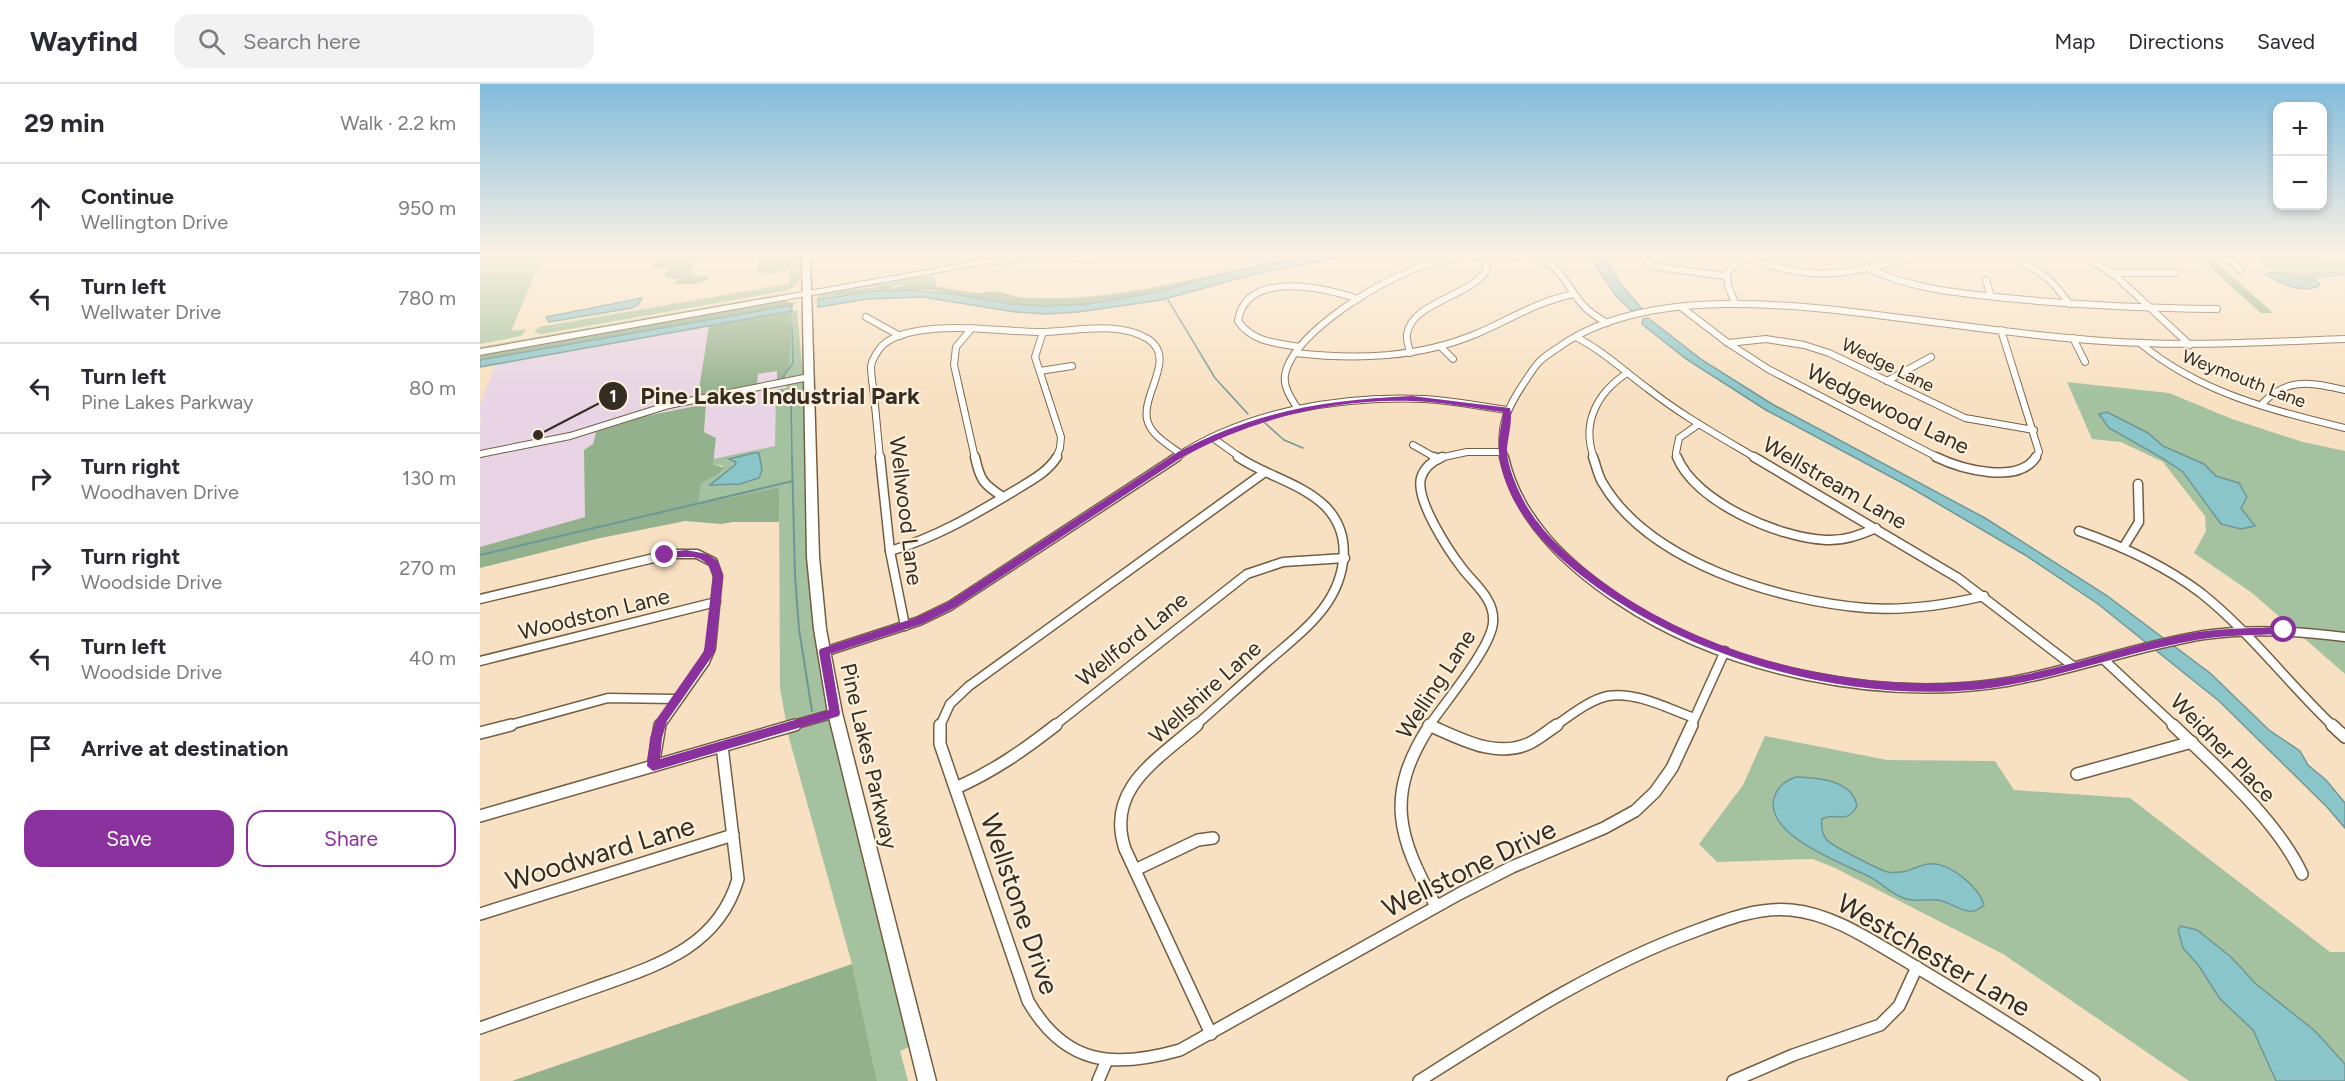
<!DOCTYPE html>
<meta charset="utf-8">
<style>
:root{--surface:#fff;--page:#f2f2f3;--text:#2b2b33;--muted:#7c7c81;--line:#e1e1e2;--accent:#8b319d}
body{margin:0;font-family:Figtree,sans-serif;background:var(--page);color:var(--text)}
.controls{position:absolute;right:18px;top:18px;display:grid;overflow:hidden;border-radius:12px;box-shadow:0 3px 9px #0003}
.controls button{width:54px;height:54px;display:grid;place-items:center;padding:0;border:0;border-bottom:2px solid var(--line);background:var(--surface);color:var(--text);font:30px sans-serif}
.stop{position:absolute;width:18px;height:18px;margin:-14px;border:4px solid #8b319d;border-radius:50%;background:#fff}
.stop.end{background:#8b319d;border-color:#fff;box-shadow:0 2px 6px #0008}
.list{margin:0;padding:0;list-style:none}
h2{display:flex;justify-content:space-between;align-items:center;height:78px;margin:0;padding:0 24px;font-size:26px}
h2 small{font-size:20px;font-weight:400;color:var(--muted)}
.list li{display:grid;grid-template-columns:39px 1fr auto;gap:18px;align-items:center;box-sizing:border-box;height:90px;padding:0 24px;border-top:2px solid var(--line)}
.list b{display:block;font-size:22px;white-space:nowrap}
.list p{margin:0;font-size:20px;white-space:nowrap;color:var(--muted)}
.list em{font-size:20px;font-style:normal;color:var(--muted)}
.actions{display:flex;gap:12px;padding:18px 24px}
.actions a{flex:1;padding:14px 0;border:2px solid var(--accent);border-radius:18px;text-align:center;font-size:21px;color:var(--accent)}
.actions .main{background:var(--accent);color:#fff}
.icon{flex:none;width:33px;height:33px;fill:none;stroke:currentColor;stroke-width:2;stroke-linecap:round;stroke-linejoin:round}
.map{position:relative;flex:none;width:1865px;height:997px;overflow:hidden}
header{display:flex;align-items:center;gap:36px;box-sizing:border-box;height:84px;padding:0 30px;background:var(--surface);border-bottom:2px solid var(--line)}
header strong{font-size:28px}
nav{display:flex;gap:33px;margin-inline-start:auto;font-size:21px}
.search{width:420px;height:54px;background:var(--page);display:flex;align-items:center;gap:15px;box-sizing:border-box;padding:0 21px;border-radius:18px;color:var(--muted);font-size:22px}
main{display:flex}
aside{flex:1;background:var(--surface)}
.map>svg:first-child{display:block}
.industrial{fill:#e8d4e4}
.green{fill:#a4c29f}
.forest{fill:#93b18d}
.water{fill:#89c5c9;stroke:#709797;stroke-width:1.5}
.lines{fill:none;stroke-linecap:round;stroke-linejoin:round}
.stream-far1{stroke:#709797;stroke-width:1.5}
.stream{stroke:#709797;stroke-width:2}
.street-far2-casing{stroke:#725f43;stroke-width:8}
.street-far1-casing{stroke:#725f43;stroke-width:11}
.street-casing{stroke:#725f43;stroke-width:14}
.secondary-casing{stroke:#725f43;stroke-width:3}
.primary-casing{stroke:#725f43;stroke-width:2}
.street-far2{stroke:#fff;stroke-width:6}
.street-far1{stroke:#fff;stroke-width:8}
.street{stroke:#fff;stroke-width:11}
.secondary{fill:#fff;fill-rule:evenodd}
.primary{fill:#fff;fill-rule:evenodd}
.route{fill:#8b319d}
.labels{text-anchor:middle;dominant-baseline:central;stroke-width:4.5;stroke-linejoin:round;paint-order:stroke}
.far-street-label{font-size:18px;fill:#352d21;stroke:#fdf0dd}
.street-label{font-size:22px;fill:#352d21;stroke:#fdf0dd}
.near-street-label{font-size:27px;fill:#352d21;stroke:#fdf0dd}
.leader{fill:none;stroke:#352d21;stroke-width:2}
.callout-dot{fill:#352d21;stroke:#fdf0dd;stroke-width:2}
.mark-label{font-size:18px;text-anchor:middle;font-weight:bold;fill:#fff}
.callout-label{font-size:24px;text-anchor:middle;font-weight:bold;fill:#352d21;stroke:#fdf0dd;stroke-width:4.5;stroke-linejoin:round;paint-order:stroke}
</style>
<header>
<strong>Wayfind</strong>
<div class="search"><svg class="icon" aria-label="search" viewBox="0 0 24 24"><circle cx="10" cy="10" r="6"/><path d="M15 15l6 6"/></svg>Search here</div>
<nav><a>Map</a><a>Directions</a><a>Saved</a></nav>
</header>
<main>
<aside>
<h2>29 min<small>Walk · 2.2 km</small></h2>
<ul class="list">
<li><svg class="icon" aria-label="ahead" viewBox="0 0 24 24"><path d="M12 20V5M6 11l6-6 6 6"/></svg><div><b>Continue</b><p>Wellington Drive</p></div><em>950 m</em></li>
<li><svg class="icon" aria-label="left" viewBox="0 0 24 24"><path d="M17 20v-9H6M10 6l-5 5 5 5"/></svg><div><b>Turn left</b><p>Wellwater Drive</p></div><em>780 m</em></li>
<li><svg class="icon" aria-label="left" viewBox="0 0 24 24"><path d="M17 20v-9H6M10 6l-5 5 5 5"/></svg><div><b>Turn left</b><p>Pine Lakes Parkway</p></div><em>80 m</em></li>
<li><svg class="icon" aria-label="right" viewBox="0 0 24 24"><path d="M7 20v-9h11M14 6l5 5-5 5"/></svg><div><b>Turn right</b><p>Woodhaven Drive</p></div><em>130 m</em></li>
<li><svg class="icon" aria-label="right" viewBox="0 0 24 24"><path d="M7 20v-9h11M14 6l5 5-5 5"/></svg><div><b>Turn right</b><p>Woodside Drive</p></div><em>270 m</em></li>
<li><svg class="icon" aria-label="left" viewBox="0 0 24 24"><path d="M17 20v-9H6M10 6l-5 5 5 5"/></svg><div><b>Turn left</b><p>Woodside Drive</p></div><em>40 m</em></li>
<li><svg class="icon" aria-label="arrive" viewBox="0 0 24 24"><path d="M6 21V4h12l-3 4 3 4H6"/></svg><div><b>Arrive at destination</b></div></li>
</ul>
<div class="actions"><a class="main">Save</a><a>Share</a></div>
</aside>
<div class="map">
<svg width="1865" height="997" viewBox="0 0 1865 997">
<rect width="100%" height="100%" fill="#f8e1c2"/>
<polygon class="industrial" points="229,242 219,311 278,290 297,286 297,295 306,294 306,305 296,307 295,362 233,375 236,354 224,348 226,320 166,332 116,348 113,360 104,366 105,433 0,463 0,340 2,333 0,332 0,321 16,280"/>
<g class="green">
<polygon points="0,171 63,171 31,247 46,245 41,252 0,260"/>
<path d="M311 171H321C320 191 325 200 305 207L62 250 54 248 59 243 309 200 310 186 312 183Z"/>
<path d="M564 171H569L564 175C583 171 605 180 626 178 631 177 634 174 639 171L649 173 620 180 571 176 521 182 527 178Z"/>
<polygon points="1769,171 1811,171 1865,177 1865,191 1826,196 1793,188 1792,185"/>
<polygon points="454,191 456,202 416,201 409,206 396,202 383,204 335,217 339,211 347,208"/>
<polygon points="301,210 310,210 0,267 0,263"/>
<polygon points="317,226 326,327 330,500 339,581 352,648 429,963 420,967 428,997 397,997 372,880 309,654 300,604 299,403 217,421 221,399 243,386 243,382 233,380 233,375 295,362 296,306 306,304 312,227"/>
<polygon points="1587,298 1689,309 1752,335 1823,358 1865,367 1865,590 1772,509 1714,469 1726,447 1725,432 1683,378 1641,358 1612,355"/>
<polygon points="1285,652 1407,676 1515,677 1534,706 1650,714 1850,868 1865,868 1865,997 1709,997 1523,870 1355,784 1333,775 1237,778 1219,760 1263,701"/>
</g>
<g class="forest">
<polygon points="176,171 212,171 214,181 210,187 215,189 214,192 228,193 229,196 217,200 193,200 200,195 187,194 183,190 192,181 172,186"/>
<polygon points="278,171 306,171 298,173 297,177 311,175 312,184 289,190 278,188"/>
<path d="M825 171H838L750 188 673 209 608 220 564 222 531 220 452 206H426L352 212 357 208 406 202 409 206C435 193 469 207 498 209 505 209 513 206 520 208 531 211 540 214 551 214 645 218 734 188 825 171Z"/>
<polygon points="1641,171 1728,171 1793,229 1781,229 1718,173"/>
<polygon points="304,217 317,220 0,276 0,270"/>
<polygon points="312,227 309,278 306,294 297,296 297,287 278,290 277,300 218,311 229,242"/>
<polygon points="226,320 224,348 236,354 233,380 245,384 238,390 221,399 218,420 299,403 299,438 253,438 241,440 205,437 116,455 0,484 0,463 105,433 104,366 113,360 116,348 166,332"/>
<polygon points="372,880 397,997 32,997"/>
</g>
<g class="water">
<polygon points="838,171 872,171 775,190 681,216 598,228 566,230 535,228 443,213 387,215 338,223 338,216 387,208 426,206 474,210 531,220 564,222 608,220 673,209 750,188"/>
<polygon points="1109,171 1122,171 1139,198 1162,225 1152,227 1136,212"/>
<path d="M1793 188 1826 196H1836L1840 201C1822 211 1800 199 1785 190Z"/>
<polygon points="162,214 158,221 152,224 69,238 66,233"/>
<polygon points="312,221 312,227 0,283 0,276"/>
<polygon points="1168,234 1222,276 1292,320 1505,434 1626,511 1730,589 1789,646 1820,667 1828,681 1846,696 1865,719 1865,744 1847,723 1739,617 1618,520 1545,471 1428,402 1286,326 1206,275 1162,240 1163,235"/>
<polygon points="1627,328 1668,349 1683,362 1724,380 1736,392 1759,399 1767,413 1761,424 1775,442 1761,445 1741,440 1703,388 1682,374 1629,344 1619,330"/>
<polygon points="274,369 279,369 282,386 279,394 260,400 230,401 255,381 256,378 249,375"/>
<path d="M1316 693C1337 694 1372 695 1377 722 1366 742 1356 727 1342 735 1341 742 1342 750 1347 756 1351 761 1401 787 1408 788 1426 791 1435 782 1448 780 1469 777 1499 803 1504 821 1498 826 1495 828 1488 827 1477 825 1468 817 1457 816 1445 815 1433 819 1421 813 1410 808 1401 799 1390 793 1365 780 1284 752 1294 714 1298 702 1305 697 1316 693Z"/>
<polygon points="1701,842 1717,846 1751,873 1776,900 1835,947 1865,980 1865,997 1796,997 1773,946 1740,915 1719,882 1703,864 1698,846"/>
</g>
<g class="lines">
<g class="stream-far1">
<polyline points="687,214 735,294 768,330"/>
<polyline points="302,294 313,279 312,242"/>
<polyline points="302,306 304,309"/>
<polyline points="308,312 311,314 312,374"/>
<polyline points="785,339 804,356 823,364"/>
</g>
<g class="stream">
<polyline points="312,373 315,492 319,545 332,627"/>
<polyline points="0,471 313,397"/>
</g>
<g class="street-far2-casing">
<g id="street-far2">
<polyline points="1161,171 1167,178 1177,183 1245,192"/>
<path d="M1521 171C1552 180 1571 192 1589 220"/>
<polyline points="1602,171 1637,193 1710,261"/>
<polyline points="1740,171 1757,181 1760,186"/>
<path d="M1269 173C1337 202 1375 187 1443 171"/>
<polyline points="517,177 518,174 525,171"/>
<path d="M1387 184C1431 205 1478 209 1526 214 1596 221 1666 224 1737 225"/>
<polyline points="1632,189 1695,189"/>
<polyline points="1506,196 1511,212"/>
<polyline points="1255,219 1248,202 1247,189 1255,179 1273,172"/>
<polyline points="1201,223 1248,259 1288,285 1459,374"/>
<polyline points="386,233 420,252"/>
<polyline points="492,244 476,263 474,281 495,374"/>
<polyline points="1521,246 1559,368 1555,374"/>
<polyline points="563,248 555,273 581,353 580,364 576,374"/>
<path d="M1096 253C1123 267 1143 286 1167 304 1201 331 1239 352 1276 374"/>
<polyline points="1593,254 1605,278"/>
<polyline points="1248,259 1286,255 1324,261 1349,269 1485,334 1554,346"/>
<path d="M1660 259C1718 308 1793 327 1865 344"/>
<path d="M819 263C796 259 772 258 758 237 766 185 844 204 878 215"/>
<polyline points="961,263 973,275"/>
<path d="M815 269C877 276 938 274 996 250 1029 236 1058 217 1094 210"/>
<path d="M930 269C929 263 926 256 927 250 932 218 989 213 1007 186L1004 174"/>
<polyline points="560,287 592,282"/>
<polyline points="1407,297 1451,273"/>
<path d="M1781 321C1807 292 1831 299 1865 306"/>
<path d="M818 325C812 316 803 303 805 291 812 248 910 190 949 180 981 171 1026 166 1058 175 1080 180 1088 204 1102 220 1109 228 1118 234 1127 239"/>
<polyline points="733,354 761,374"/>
<polyline points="933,361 956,374"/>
<polyline points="0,370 90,352 189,321 329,293"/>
<path d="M400 374C398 353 396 332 394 311 393 302 391 292 391 283 391 279 395 271 398 267 405 255 424 249 437 247 476 240 517 247 556 248 590 249 636 235 668 255 697 274 662 309 667 335 670 351 689 361 701 370"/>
<path d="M695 374C766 327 862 311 945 315 973 317 1000 322 1027 326"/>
<polyline points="959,374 987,368 1023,368"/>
<path d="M1024 374C1018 342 1028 322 1046 296 1050 290 1054 283 1060 277 1066 271 1075 266 1082 261 1175 198 1332 223 1437 236 1499 244 1561 253 1623 257 1703 263 1784 258 1865 255"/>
<path d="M1114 374C1101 339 1117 309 1147 289"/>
<polyline points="1197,374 1196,369 1199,354 1219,340"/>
</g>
</g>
<g class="street-far1-casing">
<g id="street-far1">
<polyline points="400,373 410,467 425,542"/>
<path d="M495 373C500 396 503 400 523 413"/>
<polyline points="954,373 958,375"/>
<path d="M1024 373C1038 436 1087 481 1139 516 1244 587 1402 619 1527 598 1594 586 1657 562 1724 551 1771 544 1818 547 1865 553"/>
<path d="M1113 373C1116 381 1118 391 1122 398 1169 479 1299 517 1386 524 1426 527 1466 521 1504 512"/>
<path d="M1197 373C1215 418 1299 454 1346 456 1364 457 1380 451 1396 444"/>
<polyline points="1274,373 1478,494 1593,582"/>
<path d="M1456 373C1481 385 1538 401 1556 373"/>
<path d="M1599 447C1642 462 1684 481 1721 509 1770 548 1808 599 1853 642"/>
<polyline points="1643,464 1659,438 1658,400"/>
<path d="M410 467C455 454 494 431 534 407 550 397 567 389 577 373"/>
<polyline points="0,515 191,470 217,470 233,478 238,492 231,564 225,578 180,642"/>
<polyline points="344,568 439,537 470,522 697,373"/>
<polyline points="1623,575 1695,642"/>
<polyline points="0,577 236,518"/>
<polyline points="949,641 951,642"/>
<polyline points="26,642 128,614 195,615"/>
<polyline points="310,642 355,629"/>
<polyline points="460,642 470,620 489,602 785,388"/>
<polyline points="574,642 767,490 803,478 865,474"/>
<path d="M715 642C739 621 763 599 787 578 804 563 824 548 838 531 864 501 876 455 846 423 822 399 786 392 758 373"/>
<path d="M949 642C965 618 1012 563 1013 538 1015 515 994 500 982 484 969 467 935 416 941 394 944 383 953 377 962 373"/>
<path d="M1075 642C1091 631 1109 616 1128 612 1156 607 1189 625 1214 634"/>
<polyline points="1211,642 1245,567"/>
</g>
</g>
<g class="street-casing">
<g id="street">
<path d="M460 641V660L548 917C585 981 633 985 700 966L979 810 1032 783 1124 744 1155 727 1175 708 1192 684 1212 641"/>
<path d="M717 641C677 676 625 705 645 765L731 950"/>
<path d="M949 641C981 655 1016 675 1050 659 1060 654 1069 646 1077 641"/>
<path d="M950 641C904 712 918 753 956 822"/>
<path d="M1693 641C1736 683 1797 736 1822 790"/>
<polyline points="1852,641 1865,653"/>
<polyline points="0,649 31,641"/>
<polyline points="173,682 180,641"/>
<polyline points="1597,690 1712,658"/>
<path d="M476 704C514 687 544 666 576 641"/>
<polyline points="0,732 315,641"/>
<polyline points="655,786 718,756 733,754"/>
<polyline points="0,830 253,751"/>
<path d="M0 944C36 931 72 919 108 906 171 883 237 867 258 795L242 662"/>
<polyline points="618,997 627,976"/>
<path d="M939 997C1029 940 1118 882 1218 846 1247 835 1279 823 1311 826 1353 830 1390 856 1426 877 1490 915 1553 954 1614 997"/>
<polyline points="1253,997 1313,971 1400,941 1419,922 1437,883"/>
</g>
</g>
<g class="secondary-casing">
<polygon id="secondary" points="322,171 330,171 339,473 346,545 362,629 456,997 438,997 348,629 334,545 327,473"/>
</g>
<g class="primary-casing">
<polygon id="primary" points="532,171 554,171 0,271 0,265"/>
</g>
<use href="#street-far2" class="street-far2"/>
<use href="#street-far1" class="street-far1"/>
<use href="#street" class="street"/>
<use href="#secondary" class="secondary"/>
<use href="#primary" class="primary"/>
</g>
<linearGradient id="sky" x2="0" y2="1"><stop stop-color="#82bbdc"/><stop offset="0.55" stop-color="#fcf2e4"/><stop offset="1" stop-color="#fcf2e4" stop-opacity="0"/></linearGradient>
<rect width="1865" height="311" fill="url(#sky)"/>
<path class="route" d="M932 312 1030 324C1033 336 1028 352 1027 365 1027 383 1038 406 1046 421 1064 452 1093 476 1120 496 1234 580 1398 616 1537 592 1598 581 1656 558 1717 548 1746 544 1775 544 1804 543L1809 546 1804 550C1775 551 1745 551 1716 556 1657 566 1599 587 1539 599 1401 628 1223 583 1111 499 1069 468 1025 424 1019 369 1017 356 1022 341 1023 328 993 324 961 318 931 317 852 315 774 335 704 372L474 524 442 540 350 570 360 629 359 632 173 687 167 682 170 654 176 636 224 567 233 492C225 464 203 476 182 473V469L206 466 227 470 238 477 243 492 235 568 187 637 182 654 180 675 349 626 339 568 340 565 435 534 467 519 698 368C777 327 844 316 932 312Z"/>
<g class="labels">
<g class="far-street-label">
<text transform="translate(1408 281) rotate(26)">Wedge Lane</text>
<text transform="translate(1764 295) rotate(21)">Weymouth Lane</text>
</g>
<g class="street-label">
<text transform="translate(1408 325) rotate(26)">Wedgewood Lane</text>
<text transform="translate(1355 399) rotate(30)">Wellstream Lane</text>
<text transform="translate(426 427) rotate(83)">Wellwood Lane</text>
<text transform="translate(114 530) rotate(-14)">Woodston Lane</text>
<text transform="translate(652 555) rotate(-39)">Wellford Lane</text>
<text transform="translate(956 600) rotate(-57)">Welling Lane</text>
<text transform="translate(725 608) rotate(-42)">Wellshire Lane</text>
<text transform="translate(1743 664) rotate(46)">Weidner Place</text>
<text transform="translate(389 672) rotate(77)">Pine Lakes Parkway</text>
</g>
<g class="near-street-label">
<text transform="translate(120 769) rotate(-17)">Woodward Lane</text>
<text transform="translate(989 784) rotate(-26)">Wellstone Drive</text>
<text transform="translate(540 820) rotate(71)">Wellstone Drive</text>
<text transform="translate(1454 871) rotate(30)">Westchester Lane</text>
</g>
</g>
<path class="leader" d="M58 351L133 312"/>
<g class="callout-dot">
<circle cx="58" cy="351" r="6"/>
<circle cx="133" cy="312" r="15"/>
</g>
<g class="mark-label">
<text x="133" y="318">1</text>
</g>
<g class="callout-label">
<text x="300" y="320">Pine Lakes Industrial Park</text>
</g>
</svg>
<div class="controls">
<button>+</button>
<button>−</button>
</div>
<div class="stop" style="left:1804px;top:546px"></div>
<div class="stop end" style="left:185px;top:471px"></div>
</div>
</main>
